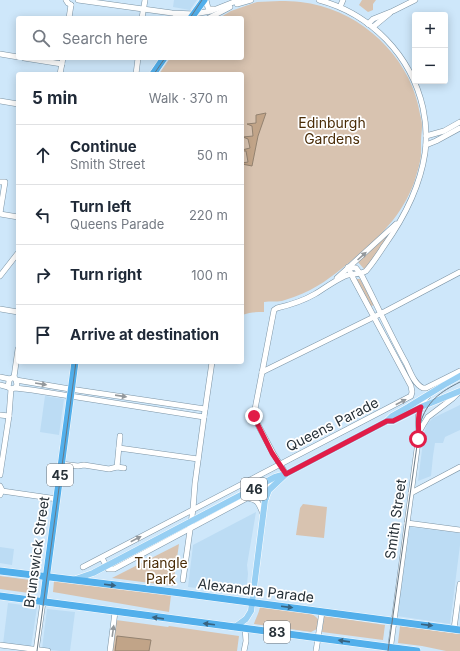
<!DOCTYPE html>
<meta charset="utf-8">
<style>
:root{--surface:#fff;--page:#f2f2f3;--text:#1f2937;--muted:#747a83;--line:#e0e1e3}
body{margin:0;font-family:Inter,sans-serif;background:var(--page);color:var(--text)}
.controls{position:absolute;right:12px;top:12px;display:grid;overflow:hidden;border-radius:4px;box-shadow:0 2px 10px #0003}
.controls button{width:36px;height:36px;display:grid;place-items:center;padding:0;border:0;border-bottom:1px solid var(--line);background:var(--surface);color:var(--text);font:20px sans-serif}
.stop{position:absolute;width:12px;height:12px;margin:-9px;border:3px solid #e11d48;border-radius:50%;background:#fff}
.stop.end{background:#e11d48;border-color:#fff;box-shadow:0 1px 4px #0008}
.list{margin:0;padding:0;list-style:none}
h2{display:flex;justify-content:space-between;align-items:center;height:52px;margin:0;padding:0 16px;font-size:17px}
h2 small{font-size:13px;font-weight:400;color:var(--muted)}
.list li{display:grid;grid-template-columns:26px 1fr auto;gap:12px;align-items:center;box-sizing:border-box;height:60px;padding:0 16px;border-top:1px solid var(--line)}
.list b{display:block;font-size:15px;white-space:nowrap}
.list p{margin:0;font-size:13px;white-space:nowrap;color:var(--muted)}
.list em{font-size:13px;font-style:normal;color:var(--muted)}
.icon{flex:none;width:22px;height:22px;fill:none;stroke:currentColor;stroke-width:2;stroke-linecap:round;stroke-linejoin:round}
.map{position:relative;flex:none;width:460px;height:651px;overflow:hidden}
.search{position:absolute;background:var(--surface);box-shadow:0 2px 10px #0003;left:16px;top:16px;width:228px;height:44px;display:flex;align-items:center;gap:10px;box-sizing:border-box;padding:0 14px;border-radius:4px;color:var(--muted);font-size:15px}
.panel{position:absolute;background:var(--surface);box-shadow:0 2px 10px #0003;left:16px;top:72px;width:228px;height:292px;border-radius:4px}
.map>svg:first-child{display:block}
.built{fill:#bcdcf4}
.green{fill:#d8c3b0}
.water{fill:#c1a488;stroke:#938270}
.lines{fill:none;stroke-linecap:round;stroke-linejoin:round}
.minor-casing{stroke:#7c94a5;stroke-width:6}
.major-casing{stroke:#fff;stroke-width:7}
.highway-casing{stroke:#fff;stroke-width:8}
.minor{stroke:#fff;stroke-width:5}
.major{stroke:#97cff3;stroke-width:6}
.highway{stroke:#52afeb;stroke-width:7}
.tram{stroke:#697985;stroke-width:1}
.oneway{fill:#93989c}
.oneway2{fill:#386380}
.route{stroke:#e11d48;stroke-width:5}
.labels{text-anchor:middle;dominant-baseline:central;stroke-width:3.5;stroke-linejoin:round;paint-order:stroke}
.shield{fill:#fff;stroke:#686f74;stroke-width:1}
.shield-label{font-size:13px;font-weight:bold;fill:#273138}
.park-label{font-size:14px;fill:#4a2c07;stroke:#fff}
.street-label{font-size:14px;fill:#273138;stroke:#fff}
</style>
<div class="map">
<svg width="460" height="651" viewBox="0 0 460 651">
<rect width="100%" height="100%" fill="#cee7fa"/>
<g class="built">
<polygon points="174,0 197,0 190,10 173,7"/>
<polygon points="45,396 64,399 59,435 40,432"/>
<polygon points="460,405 460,430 445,437 443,443 435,443 433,456 431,476 418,481 424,434 427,424 433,418"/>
<polygon points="256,512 247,565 248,574 246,594 188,587 193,545"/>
<polygon points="410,527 460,533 460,545 450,624 397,616"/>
<polygon points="0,547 14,549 12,565 0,563"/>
<polygon points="8,603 37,607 31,647 3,644"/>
<polygon points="47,609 75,612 70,651 60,651 42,649"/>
</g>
<g class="green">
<polygon points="362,0 376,0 373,4 373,10 368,12 359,5"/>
<path d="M280 1C294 1 307 2 321 6 371 20 412 63 420 114 421 118 422 122 422 126 422 131 421 136 421 141 421 145 421 150 421 154 421 161 416 176 414 183 400 219 378 238 350 262 331 277 317 289 294 297 290 298 286 300 282 301 276 302 270 301 264 302V312C256 312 250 312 242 315V74H159L170 58H242V18H219L231 11 257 2Z"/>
<polygon points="388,235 389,235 372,260 364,269 358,262"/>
<polygon points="356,279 360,279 374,305 371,306"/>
<polygon points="303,504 327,507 324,538 296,535 300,508"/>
<polygon points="179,544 173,586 112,578"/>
<polygon points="0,576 38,581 36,594 0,589"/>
<polygon points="54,581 171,595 169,612 53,592"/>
<path d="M260 607 312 614 316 617 319 620 317 629 311 632 254 624C255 620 259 613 260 607Z"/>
<polygon points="324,616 385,625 383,640 322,632"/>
<polygon points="116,620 168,627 169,626 239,636 237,651 112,651"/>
<polygon points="400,626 460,634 460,651 446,651 422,646 398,643"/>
</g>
<g class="water">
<polygon points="266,113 258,136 252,166 242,164 242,163 248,162 246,151 242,151 242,150 250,148 248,139 243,137 253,136 252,126 247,124 256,123 256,115"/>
<polygon points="117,636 151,640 149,651 115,651"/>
</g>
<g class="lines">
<g class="minor-casing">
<g id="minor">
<polyline points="66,0 68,3 71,5"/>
<polyline points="78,0 172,13 194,14 211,11 239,0"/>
<polyline points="206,0 208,8 210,9 214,9"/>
<polyline points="237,4 251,0"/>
<polyline points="340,7 343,0"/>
<polyline points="175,14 185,18"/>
<polyline points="69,18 71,5"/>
<polyline points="142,18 145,0"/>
<polyline points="209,18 230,7"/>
<polyline points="368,24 373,19 393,11 415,0"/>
<polyline points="373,27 390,13"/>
<polyline points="0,54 18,57"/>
<polyline points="24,58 62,64"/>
<polyline points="60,74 63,58"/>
<polyline points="136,74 138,58"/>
<polyline points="0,101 18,104"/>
<polyline points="426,136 444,131 460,122"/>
<polyline points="426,145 436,141 460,128"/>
<polyline points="0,182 5,182 0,213"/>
<polyline points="0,214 18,217"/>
<polyline points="0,276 18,253"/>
<polyline points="337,278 396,224"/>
<polyline points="0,309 18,312"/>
<polyline points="262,372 386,311 460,272"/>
<polyline points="0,377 10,379"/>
<polyline points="14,377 18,349"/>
<polyline points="16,380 70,389 205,409"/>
<polyline points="0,385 8,387"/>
<polyline points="15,388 17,385 16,380 14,377 10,379 9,381 8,387 11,389 15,388 32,390 204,417"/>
<polyline points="0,415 9,416"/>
<polyline points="419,432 423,425 428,417 453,398 459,392"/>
<polyline points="119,448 198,459"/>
<polyline points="61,464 78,466 84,465 109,469 117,467 124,468"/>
<polyline points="117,467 120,436"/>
<path d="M286 474 273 453 257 423 254 416 255 409 274 310 277 308C290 305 303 301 315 294 325 288 334 281 345 276 352 273 360 275 366 271 373 263 378 255 384 246 404 218 420 187 425 153 427 138 426 122 423 108 411 55 371 14 319 0"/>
<polyline points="0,475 9,416 11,389"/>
<polyline points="0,486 2,490 0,495"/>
<polyline points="2,491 57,499"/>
<polyline points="411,493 460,467"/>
<path d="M247 498C259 500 259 504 263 514"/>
<polyline points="407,523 460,530"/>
<polyline points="102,558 108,569 114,569 234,505 273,484"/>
<path d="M83 567 411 396 412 392 411 386 353 278 348 267 356 268 362 276C377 305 390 334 406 363 410 371 414 384 423 388H426L460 371"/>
<polyline points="183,580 193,509 195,483 204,417 212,362"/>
<polyline points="454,629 460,584"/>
<polyline points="0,645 48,651"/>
<polyline points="36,651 43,602"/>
<polyline points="110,651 115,612"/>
<polyline points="244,651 246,641 245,628"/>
<polyline points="316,651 322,612"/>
<path d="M390 651 419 434C418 418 416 409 428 396"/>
</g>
</g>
<g class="major-casing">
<g id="major">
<polyline points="387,421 393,421 421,407 460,391"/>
<polyline points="250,492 258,492 266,498"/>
<polyline points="73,580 93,573 275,477 286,474 387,421 392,416 408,407 444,385 460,376"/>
<polyline points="235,627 246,619 251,611 265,500 269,490 286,474"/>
</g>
</g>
<g class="highway-casing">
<g id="highway">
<polyline points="191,18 204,0"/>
<polyline points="153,74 164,58"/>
<polyline points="0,571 173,592 460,630"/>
<path d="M0 596C139 615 278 632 417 651"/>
<polyline points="43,602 75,362"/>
</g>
</g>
<use href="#minor" class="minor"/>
<use href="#major" class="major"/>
<use href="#highway" class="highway"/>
<g class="tram">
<polyline points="190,18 202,0"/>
<polyline points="154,74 165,58"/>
<polyline points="37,651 76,362"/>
<path d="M388 651 420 424C427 401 440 392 460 382"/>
</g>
</g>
<defs><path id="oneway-solid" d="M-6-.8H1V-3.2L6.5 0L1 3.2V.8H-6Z"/></defs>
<g class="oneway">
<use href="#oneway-solid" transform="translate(362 256) rotate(-42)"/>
<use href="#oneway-solid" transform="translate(41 384) rotate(9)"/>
<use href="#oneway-solid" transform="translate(121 396) rotate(8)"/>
<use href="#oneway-solid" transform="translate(401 402) rotate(-28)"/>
<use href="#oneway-solid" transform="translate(136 539) rotate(-28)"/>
<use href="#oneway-solid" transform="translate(113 631) rotate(-82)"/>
</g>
<g class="oneway2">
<use href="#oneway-solid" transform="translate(110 585) rotate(7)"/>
<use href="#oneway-solid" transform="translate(287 607) rotate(7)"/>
<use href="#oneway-solid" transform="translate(158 618) rotate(-172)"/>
<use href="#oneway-solid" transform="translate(209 624) rotate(-173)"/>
<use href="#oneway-solid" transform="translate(427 625) rotate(7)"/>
<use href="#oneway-solid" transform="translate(344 641) rotate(-172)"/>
</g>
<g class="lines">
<path class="route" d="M254 416 257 423 272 453 286 474 387 421H393L421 407C416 419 420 427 418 439"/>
</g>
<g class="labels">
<g class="shield">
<rect x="47" y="464" width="26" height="22" rx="3"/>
<rect x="241" y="478" width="26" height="22" rx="3"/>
<rect x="264" y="621" width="26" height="22" rx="3"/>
</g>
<g class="shield-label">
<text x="60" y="475">45</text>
<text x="254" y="489">46</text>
<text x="277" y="632">83</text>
</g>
<g class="park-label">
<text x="332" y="122">Edinburgh<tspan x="332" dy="16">Gardens</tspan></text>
<text x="161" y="562">Triangle<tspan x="161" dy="16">Park</tspan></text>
</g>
<g class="street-label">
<text transform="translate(332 424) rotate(-27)">Queens Parade</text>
<text transform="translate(395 519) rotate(-82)">Smith Street</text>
<text transform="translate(36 552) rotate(-82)">Brunswick Street</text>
<text transform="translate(256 590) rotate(7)">Alexandra Parade</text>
</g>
</g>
</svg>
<div class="controls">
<button>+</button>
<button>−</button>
</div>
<div class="stop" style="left:418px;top:439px"></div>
<div class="stop end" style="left:254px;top:416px"></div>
<div class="search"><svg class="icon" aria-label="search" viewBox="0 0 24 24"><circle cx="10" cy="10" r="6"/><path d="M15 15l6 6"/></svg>Search here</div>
<section class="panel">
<h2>5 min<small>Walk · 370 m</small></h2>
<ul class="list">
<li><svg class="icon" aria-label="ahead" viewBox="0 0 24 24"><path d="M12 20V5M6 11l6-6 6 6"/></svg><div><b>Continue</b><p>Smith Street</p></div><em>50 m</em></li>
<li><svg class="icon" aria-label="left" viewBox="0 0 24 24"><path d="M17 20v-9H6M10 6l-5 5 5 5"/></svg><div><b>Turn left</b><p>Queens Parade</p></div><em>220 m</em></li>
<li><svg class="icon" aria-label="right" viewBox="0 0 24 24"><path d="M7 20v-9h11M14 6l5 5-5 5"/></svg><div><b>Turn right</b></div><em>100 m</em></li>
<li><svg class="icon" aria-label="arrive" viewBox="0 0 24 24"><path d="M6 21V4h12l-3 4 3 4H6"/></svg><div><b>Arrive at destination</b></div></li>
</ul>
</section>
</div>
